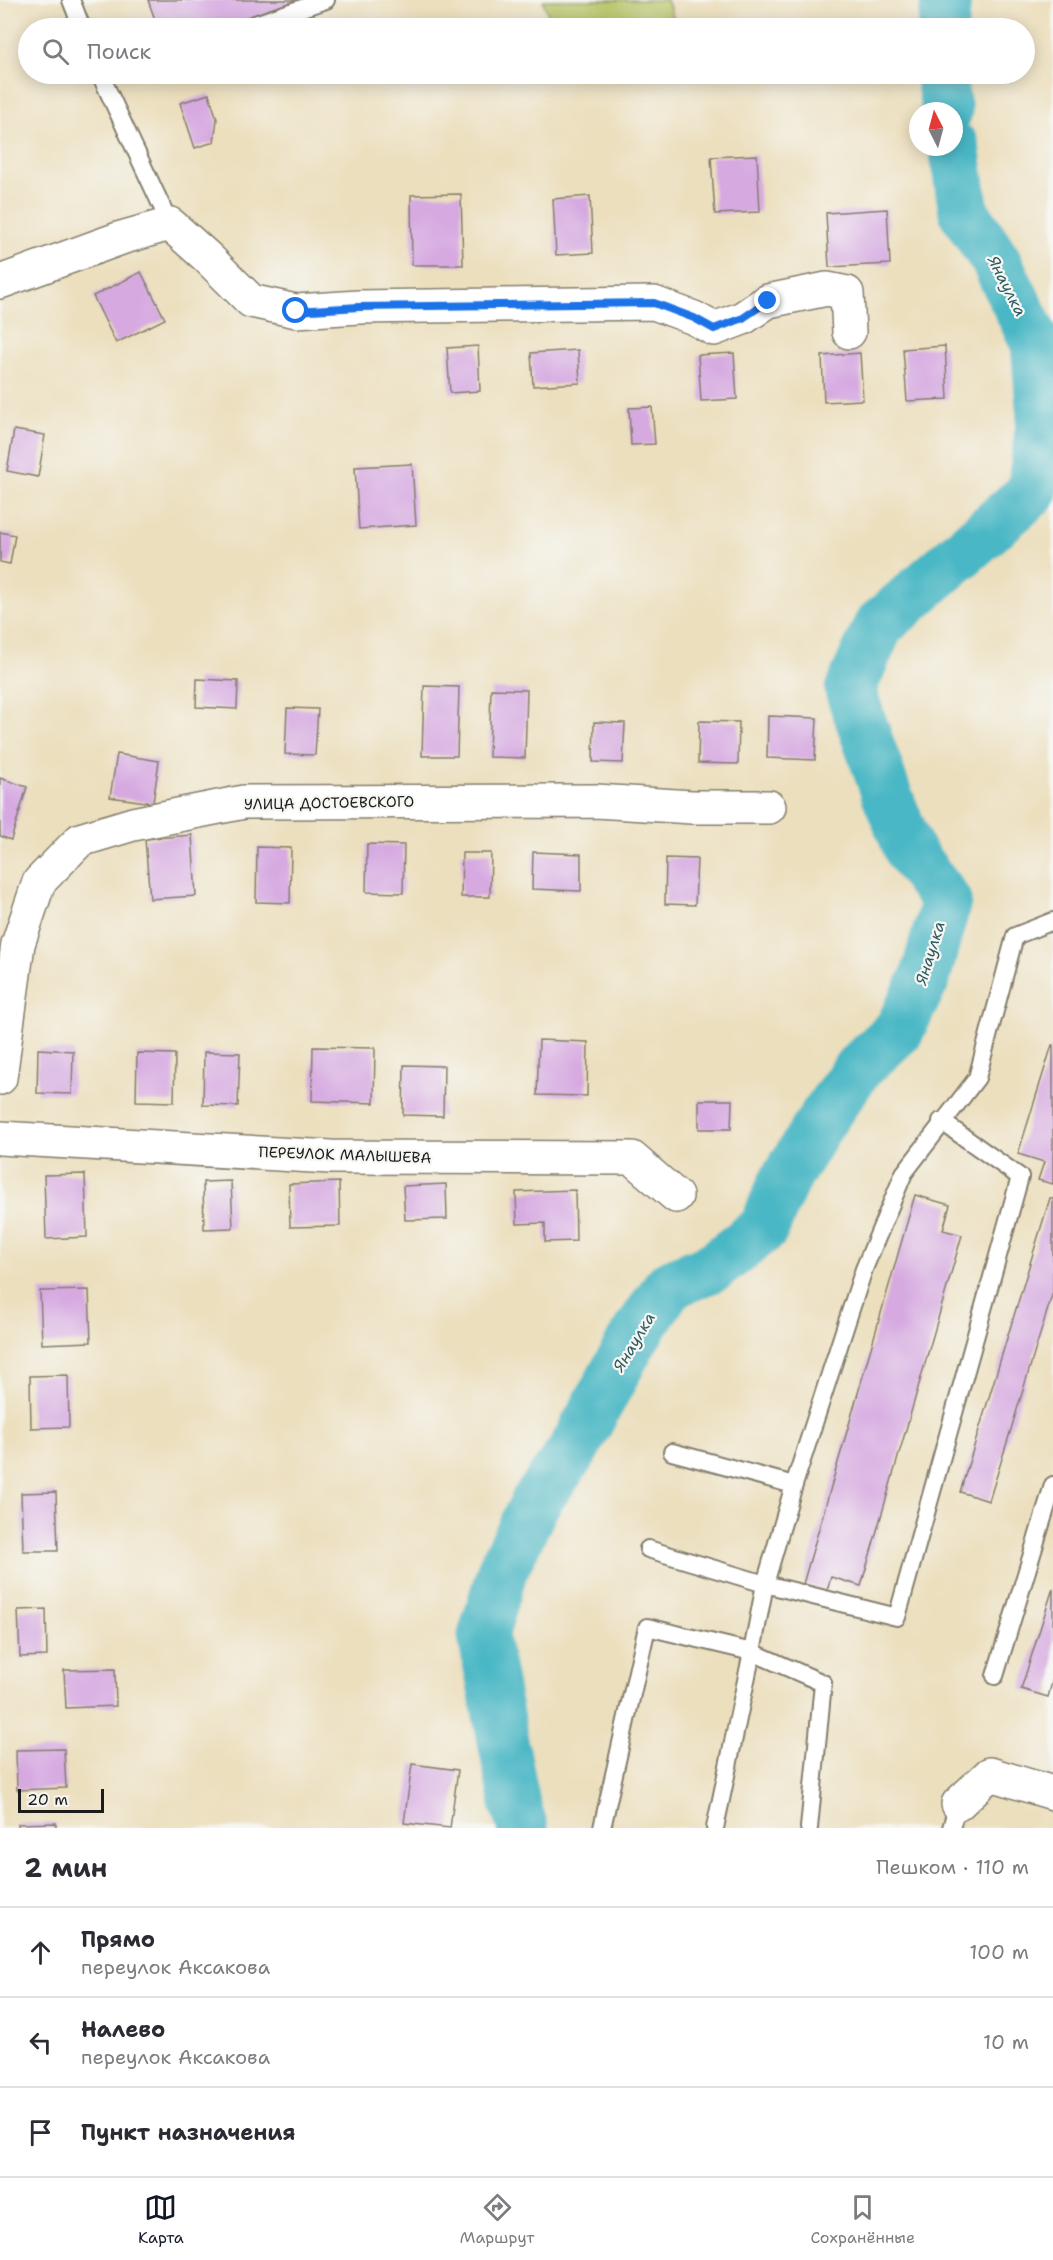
<!DOCTYPE html>
<html lang="ru">
<meta charset="utf-8">
<style>
:root{--surface:#fff;--page:#f2f2f3;--text:#2b2b33;--muted:#7c7c81;--line:#e1e1e2;--accent:#111827}
body{margin:0;font-family:"Shantell Sans",sans-serif;background:var(--page);color:var(--text)}
.compass{position:absolute;left:909px;top:102px;width:54px;height:54px;border-radius:50%;background:var(--surface);box-shadow:0 3px 15px #0003;rotate:354deg}
.scale{position:absolute;left:18px;bottom:15px;width:86px;box-sizing:border-box;padding-left:6px;border:3px solid #1c1c1c;border-top:0;font-size:16px;line-height:21px;white-space:nowrap;color:#1c1c1c;-webkit-text-stroke:4px #f6f6f2;paint-order:stroke}
.stop{position:absolute;width:18px;height:18px;margin:-14px;border:4px solid #1a73e8;border-radius:50%;background:#fff}
.stop.end{background:#1a73e8;border-color:#fff;box-shadow:0 2px 6px #0008}
.list{margin:0;padding:0;list-style:none}
h2{display:flex;justify-content:space-between;align-items:center;height:78px;margin:0;padding:0 24px;font-size:26px}
h2 small{font-size:20px;font-weight:400;color:var(--muted)}
.list li{display:grid;grid-template-columns:39px 1fr auto;gap:18px;align-items:center;box-sizing:border-box;height:90px;padding:0 24px;border-top:2px solid var(--line)}
.list b{display:block;font-size:22px;white-space:nowrap}
.list p{margin:0;font-size:20px;white-space:nowrap;color:var(--muted)}
.list em{font-size:20px;font-style:normal;color:var(--muted)}
.icon{flex:none;width:33px;height:33px;fill:none;stroke:currentColor;stroke-width:2;stroke-linecap:round;stroke-linejoin:round}
.map{position:relative;flex:none;width:1053px;height:1828px;overflow:hidden}
.search{position:absolute;background:var(--surface);box-shadow:0 3px 15px #0003;left:18px;right:18px;top:18px;height:66px;display:flex;align-items:center;gap:15px;box-sizing:border-box;padding:0 21px;border-radius:33px;color:var(--muted);font-size:22px}
.sheet{height:348px;background:var(--surface)}
nav{display:flex;justify-content:space-around;align-items:center;box-sizing:border-box;height:84px;border-top:2px solid var(--line);background:var(--surface);font-size:16px;color:var(--muted)}
nav a{display:grid;justify-items:center;gap:3px}
nav .on{color:var(--accent)}
.map>svg:first-child{display:block}
.green{fill:#b8c567;stroke:#6a7042;stroke-width:1.5}
.lines{fill:none;stroke-linecap:round;stroke-linejoin:round}
.stream{stroke:#4ab7c5;stroke-width:8}
.river{stroke:#4ab7c5;stroke-width:51}
.building{fill:#d6a9e1}
.lane-casing{stroke:#847e6d;stroke-width:20}
.street-casing{stroke:#847e6d;stroke-width:36}
.lane{stroke:#fff;stroke-width:16}
.street{stroke:#fff;stroke-width:33}
.route{stroke:#1a73e8;stroke-width:8}
.labels{text-anchor:middle;dominant-baseline:central;stroke-width:4.5;stroke-linejoin:round;paint-order:stroke}
.street-label{font-size:15px;fill:#1c1c1c;stroke:#f6f6f2}
.water-label{font-size:16px;font-style:italic;fill:#2e5a60;stroke:#f6f6f2}
</style>
<div class="map">
<svg width="1053" height="1828" viewBox="0 0 1053 1828">
<rect width="100%" height="100%" fill="#f6f6f2"/>
<filter id="ink" filterUnits="userSpaceOnUse"><feTurbulence type="fractalNoise" baseFrequency=".0167" numOctaves="2"/><feDisplacementMap in="SourceGraphic" scale="12" xChannelSelector="R" yChannelSelector="G"/><feConvolveMatrix kernelMatrix="1 2 1 2 8 2 1 2 1" color-interpolation-filters="sRGB"/></filter>
<filter id="wash" filterUnits="userSpaceOnUse"><feTurbulence type="fractalNoise" baseFrequency=".008" numOctaves="4" result="noise"/><feDisplacementMap in="SourceGraphic" scale="24" xChannelSelector="R" yChannelSelector="G"/><feGaussianBlur stdDeviation="1.35" result="paint"/><feColorMatrix in="noise" values="0 0 0 0 0 0 0 0 0 0 0 0 0 0 0 0 0 1.4 0 .05"/><feComposite in="paint" operator="in"/></filter>
<g filter="url(#wash)">
<rect width="100%" height="100%" fill="#ecdfbe"/>
<polygon class="green" points="543,0 667,0 677,28 553,28"/>
<g class="lines">
<polyline class="stream" points="1036,344 1053,341"/>
<g class="river">
<polyline points="943,28 946,0"/>
<polyline points="940,74 947,111"/>
<polyline points="523,1828 515,1804 483,1636 502,1571 535,1503 572,1452 632,1341 669,1285 715,1266 764,1228 783,1183 821,1121 858,1068 899,1030 925,978 946,901 910,852 887,795 850,690 879,625 1032,492 1042,418 1036,344 996,261 964,212 954,147"/>
</g>
</g>
<g id="blocks">
<g class="building">
<polygon points="148,0 310,0 231,28 158,28"/>
<polygon points="209,94 217,119 214,142 195,148 180,103"/>
<polygon points="757,155 760,212 715,214 711,157"/>
<polygon points="461,194 463,265 412,265 411,195"/>
<polygon points="590,196 593,253 556,255 553,199"/>
<polygon points="887,209 890,264 829,267 826,213"/>
<polygon points="141,272 165,319 116,343 93,296"/>
<polygon points="478,346 480,391 450,393 447,348"/>
<polygon points="945,346 948,399 907,401 903,349"/>
<polygon points="578,350 580,383 533,386 531,353"/>
<polygon points="734,353 737,399 701,401 698,355"/>
<polygon points="860,353 863,400 824,402 822,356"/>
<polygon points="652,407 655,444 631,445 629,408"/>
<polygon points="14,430 45,435 38,477 7,471"/>
<polygon points="412,464 416,525 359,529 355,467"/>
<polygon points="0,532 15,535 10,564 0,562"/>
<polygon points="197,679 238,681 237,709 196,707"/>
<polygon points="424,686 459,687 457,756 422,756"/>
<polygon points="491,689 527,690 525,758 489,757"/>
<polygon points="287,708 318,709 315,755 285,754"/>
<polygon points="768,716 817,718 815,760 767,758"/>
<polygon points="699,721 739,722 738,764 698,763"/>
<polygon points="594,722 625,723 623,763 593,762"/>
<polygon points="117,754 159,761 153,803 110,797"/>
<polygon points="0,778 27,787 11,840 0,836"/>
<polygon points="192,835 196,896 150,899 145,839"/>
<polygon points="367,844 404,845 403,893 366,892"/>
<polygon points="257,847 291,848 290,903 256,902"/>
<polygon points="533,852 581,854 581,891 532,889"/>
<polygon points="462,853 491,853 490,897 461,897"/>
<polygon points="666,858 697,859 695,905 665,904"/>
<polygon points="539,1040 588,1042 587,1096 537,1095"/>
<polygon points="1052,1045 1053,1045 1053,1184 1038,1180 1044,1162 1018,1154"/>
<polygon points="313,1047 375,1048 374,1103 312,1101"/>
<polygon points="38,1049 73,1051 72,1094 37,1093"/>
<polygon points="204,1052 240,1053 238,1106 203,1105"/>
<polygon points="137,1053 175,1054 174,1102 136,1101"/>
<polygon points="404,1065 444,1066 443,1116 403,1115"/>
<polygon points="699,1100 732,1100 731,1129 699,1129"/>
<polygon points="85,1174 87,1237 46,1239 44,1175"/>
<polygon points="231,1181 233,1228 204,1229 203,1182"/>
<polygon points="339,1182 340,1226 290,1227 289,1184"/>
<polygon points="446,1184 447,1219 405,1220 403,1186"/>
<polygon points="575,1190 576,1241 545,1242 545,1223 517,1224 516,1192"/>
<polygon points="915,1195 950,1205 943,1230 962,1235 861,1586 831,1577 827,1591 803,1584"/>
<polygon points="1050,1198 1053,1199 1053,1292 989,1501 960,1492"/>
<polygon points="89,1290 91,1342 42,1344 40,1291"/>
<polygon points="68,1375 69,1427 31,1428 30,1376"/>
<polygon points="56,1492 58,1551 23,1551 21,1493"/>
<polygon points="1053,1588 1053,1679 1048,1697 1021,1689"/>
<polygon points="46,1609 47,1656 20,1657 18,1610"/>
<polygon points="115,1669 116,1706 66,1708 64,1670"/>
<polygon points="64,1749 66,1788 17,1790 16,1750"/>
<polygon points="412,1764 458,1770 450,1828 404,1823"/>
<polygon points="56,1823 56,1828 18,1828 18,1824"/>
</g>
</g>
</g>
<g filter="url(#ink)">
<use href="#blocks" fill-opacity="0" stroke="#847e6d" stroke-width="1.5"/>
<g class="lines">
<g class="lane-casing">
<g id="lane">
<polyline points="71,0 82,28"/>
<polyline points="243,28 326,0"/>
<polyline points="100,74 170,224"/>
<polyline points="941,1121 1020,1177 897,1617 765,1584 794,1485 864,1269 904,1173 977,1078 1015,936 1053,921"/>
<polyline points="672,1452 794,1485"/>
<polyline points="995,1676 1053,1485"/>
<polyline points="602,1828 647,1627 752,1652 765,1584 648,1549"/>
<polyline points="715,1828 752,1652 823,1683 809,1828"/>
<polyline points="951,1828 958,1804"/>
</g>
</g>
<g class="street-casing">
<g id="street">
<polyline points="0,282 121,238 170,224 208,258 251,301 296,311 359,307 654,303 694,318 714,329 743,318 768,301 827,289 847,293 849,332"/>
<polyline points="0,1078 18,944 39,882 80,840 133,824 244,802 596,801 692,807 769,807"/>
<polyline points="0,1138 331,1157 632,1158 676,1196"/>
<polyline points="958,1804 990,1774 1053,1793"/>
</g>
</g>
<use href="#lane" class="lane"/>
<use href="#street" class="street"/>
</g>
</g>
<g class="lines" filter="url(#ink)">
<polyline class="route" points="296,311 359,307 654,303 694,318 714,329 743,318 768,301"/>
</g>
<g class="labels">
<g class="street-label">
<text transform="translate(329 803) rotate(-1)">УЛИЦА ДОСТОЕВСКОГО</text>
<text transform="translate(345 1155) rotate(2)">ПЕРЕУЛОК МАЛЫШЕВА</text>
</g>
<g class="water-label">
<text transform="translate(1007 286) rotate(63)">Янаулка</text>
<text transform="translate(930 953) rotate(-73)">Янаулка</text>
<text transform="translate(634 1342) rotate(-59)">Янаулка</text>
</g>
</g>
</svg>
<svg class="compass" viewBox="-18 -18 36 36"><path d="M0-13l5 13h-10z" fill="#e53935"/><path d="M0 13l5-13h-10z" fill="#7c7c81"/></svg>
<div class="scale">20 m</div>
<div class="stop" style="left:296px;top:311px"></div>
<div class="stop end" style="left:768px;top:301px"></div>
<div class="search"><svg class="icon" aria-label="search" viewBox="0 0 24 24"><circle cx="10" cy="10" r="6"/><path d="M15 15l6 6"/></svg>Поиск</div>
</div>
<section class="sheet">
<h2>2 мин<small>Пешком · 110 m</small></h2>
<ul class="list">
<li><svg class="icon" aria-label="ahead" viewBox="0 0 24 24"><path d="M12 20V5M6 11l6-6 6 6"/></svg><div><b>Прямо</b><p>переулок Аксакова</p></div><em>100 m</em></li>
<li><svg class="icon" aria-label="left" viewBox="0 0 24 24"><path d="M17 20v-9H6M10 6l-5 5 5 5"/></svg><div><b>Налево</b><p>переулок Аксакова</p></div><em>10 m</em></li>
<li><svg class="icon" aria-label="arrive" viewBox="0 0 24 24"><path d="M6 21V4h12l-3 4 3 4H6"/></svg><div><b>Пункт назначения</b></div></li>
</ul>
</section>
<nav>
<a class="on"><svg class="icon" aria-label="map" viewBox="0 0 24 24"><path d="M3 6l6-2 6 2 6-2v14l-6 2-6-2-6 2zM9 4v14M15 6v14"/></svg>Карта</a>
<a><svg class="icon" aria-label="directions" viewBox="0 0 24 24"><path d="M12 3l9 9-9 9-9-9zM9 14v-3h6M13 9l2 2-2 2"/></svg>Маршрут</a>
<a><svg class="icon" aria-label="saved" viewBox="0 0 24 24"><path d="M7 4h10v16l-5-4-5 4z"/></svg>Сохранённые</a>
</nav>
